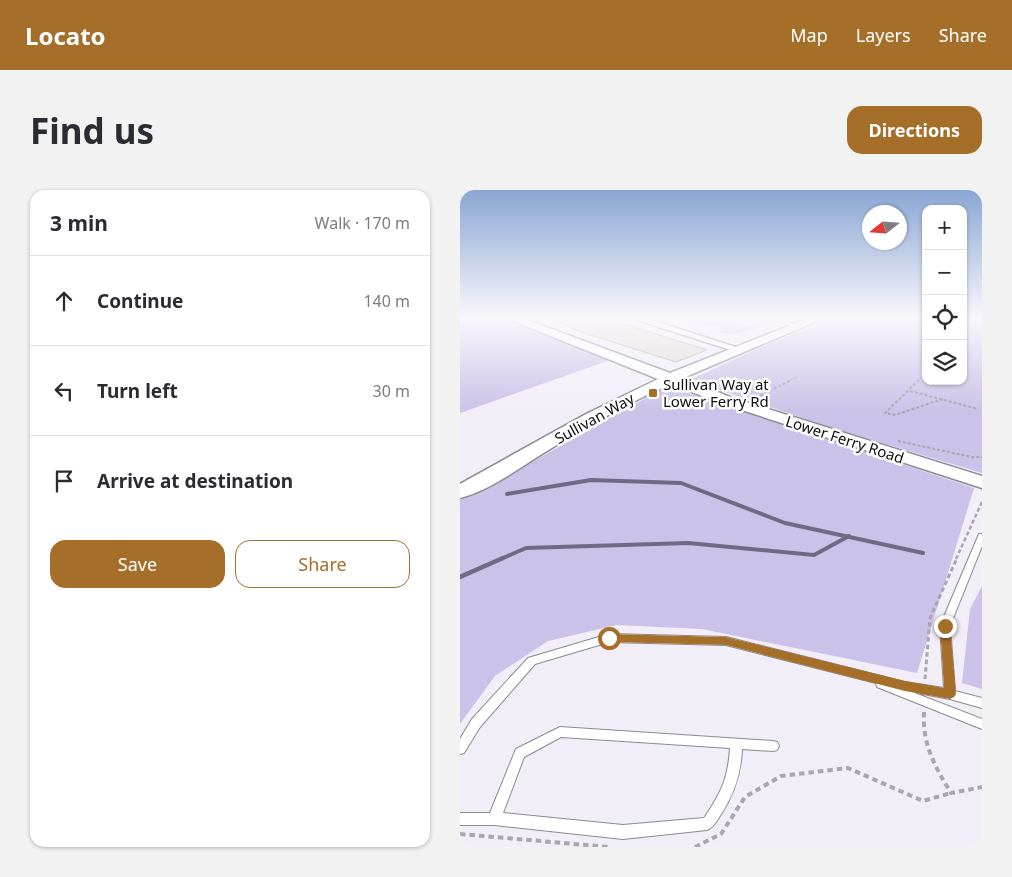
<!DOCTYPE html>
<meta charset="utf-8">
<style>
:root{--surface:#fff;--page:#f2f2f3;--text:#2b2b33;--muted:#7c7c81;--line:#e1e1e2;--accent:#a56f2a}
body{margin:0;font-family:"Noto Sans",sans-serif;background:var(--page);color:var(--text)}
.controls{position:absolute;right:15px;top:15px;display:grid;overflow:hidden;border-radius:10px;box-shadow:0 1px 4px #0004}
.controls button{width:45px;height:45px;display:grid;place-items:center;padding:0;border:0;border-bottom:1px solid var(--line);background:var(--surface);color:var(--text);font:25px sans-serif}
.compass{position:absolute;left:402px;top:15px;width:45px;height:45px;border-radius:50%;background:var(--surface);box-shadow:0 1px 4px #0004;rotate:253deg}
.stop{position:absolute;width:15px;height:15px;margin:-11px;border:4px solid #a56f2a;border-radius:50%;background:#fff}
.stop.end{background:#a56f2a;border-color:#fff;box-shadow:0 1px 5px #0008}
.list{margin:0;padding:0;list-style:none}
h2{display:flex;justify-content:space-between;align-items:center;height:65px;margin:0;padding:0 20px;font-size:21px}
h2 small{font-size:16px;font-weight:400;color:var(--muted)}
.list li{display:grid;grid-template-columns:32px 1fr auto;gap:15px;align-items:center;box-sizing:border-box;height:90px;padding:0 20px;border-top:1px solid var(--line)}
.list b{display:block;font-size:19px;white-space:nowrap}
.list em{font-size:16px;font-style:normal;color:var(--muted)}
.actions{display:flex;gap:10px;padding:15px 20px}
.actions a{flex:1;padding:11px 0;border:1px solid var(--accent);border-radius:15px;text-align:center;font-size:18px;color:var(--accent)}
.actions .main{background:var(--accent);color:#fff}
.icon{flex:none;width:28px;height:28px;fill:none;stroke:currentColor;stroke-width:2;stroke-linecap:round;stroke-linejoin:round}
.map{position:relative;flex:none;width:522px;height:657px;overflow:hidden;border-radius:15px}
header{display:flex;align-items:center;gap:30px;box-sizing:border-box;height:70px;padding:0 25px;background:var(--accent);color:#fff}
header strong{font-size:24px}
nav{display:flex;gap:28px;margin-inline-start:auto;font-size:18px}
.intro{display:flex;align-items:center;justify-content:space-between;box-sizing:border-box;height:120px;padding:0 30px}
h1{margin:0;font-size:35px}
.button{padding:12px 22px;border-radius:15px;background:var(--accent);color:#fff;font-size:18px;font-weight:700}
main{display:flex;gap:30px;padding:0 30px}
aside{flex:1;background:var(--surface);border-radius:15px;box-shadow:0 1px 4px #0004}
.map>svg:first-child{display:block}
.green{fill:#ccc1e8}
.lines{fill:none;stroke-linecap:round;stroke-linejoin:round}
.stream-far1{stroke:#716984;stroke-width:4}
.stream{stroke:#716984;stroke-width:4.5}
.building{fill:#e1dad2;stroke:#ada69f}
.lane-casing{stroke:#8b8992;stroke-width:2}
.street-casing{stroke:#8b8992;stroke-width:3}
.secondary-casing{stroke:#8b8992;stroke-width:3}
.path-far4{stroke:#a8a6ae;stroke-width:1;stroke-dasharray:2.5 1;stroke-linecap:butt}
.path-far3{stroke:#a8a6ae;stroke-width:2;stroke-dasharray:3 2;stroke-linecap:butt}
.path-far2{stroke:#a8a6ae;stroke-width:2.5;stroke-dasharray:4 2.5;stroke-linecap:butt}
.path-far1{stroke:#a8a6ae;stroke-width:3;stroke-dasharray:4.5 3;stroke-linecap:butt}
.path{stroke:#a8a6ae;stroke-width:4;stroke-dasharray:5.5 4;stroke-linecap:butt}
.lane{fill:#fff;fill-rule:evenodd}
.street{fill:#fff;fill-rule:evenodd}
.secondary{fill:#fff;fill-rule:evenodd}
.route{fill:#a56f2a}
.poi-dot{fill:#a56f2a;stroke:#fff;stroke-width:2}
.labels{text-anchor:middle;dominant-baseline:central;stroke-width:5;stroke-linejoin:round;paint-order:stroke}
.far-poi-label{font-size:15px;fill:#0e0d10;stroke:#fff;text-anchor:start}
.far-street-label{font-size:15px;fill:#0e0d10;stroke:#fff}
</style>
<header>
<strong>Locato</strong>
<nav><a>Map</a><a>Layers</a><a>Share</a></nav>
</header>
<div class="intro"><h1>Find us</h1><a class="button">Directions</a></div>
<main>
<aside>
<h2>3 min<small>Walk · 170 m</small></h2>
<ul class="list">
<li><svg class="icon" aria-label="ahead" viewBox="0 0 24 24"><path d="M12 20V5M6 11l6-6 6 6"/></svg><div><b>Continue</b></div><em>140 m</em></li>
<li><svg class="icon" aria-label="left" viewBox="0 0 24 24"><path d="M17 20v-9H6M10 6l-5 5 5 5"/></svg><div><b>Turn left</b></div><em>30 m</em></li>
<li><svg class="icon" aria-label="arrive" viewBox="0 0 24 24"><path d="M6 21V4h12l-3 4 3 4H6"/></svg><div><b>Arrive at destination</b></div></li>
</ul>
<div class="actions"><a class="main">Save</a><a>Share</a></div>
</aside>
<div class="map">
<svg width="522" height="657" viewBox="0 0 522 657">
<rect width="100%" height="100%" fill="#f1eef8"/>
<g class="green">
<polygon points="0,129 50,129 153,169 0,223"/>
<path d="M220 129H265L297 138 271 145 258 142 264 139C252 134 234 133 220 129Z"/>
<polygon points="374,129 466,129 466,191 503,191 503,129 522,129 522,283 366,236 230,190 310,153"/>
<polygon points="207,196 514,298 457,483 242,439 157,435 88,451 35,486 0,534 0,310 15,304"/>
<polygon points="522,396 522,499 502,493 510,419"/>
</g>
<g class="lines">
<g class="stream-far1">
<polyline points="47,304 131,290 221,293 325,333 463,363"/>
<polyline points="41,369 66,358 228,353 354,365 389,346"/>
</g>
<polyline class="stream" points="0,387 43,368"/>
</g>
<polygon class="building" points="92,129 148,129 247,160 216,172 121,142"/>
<g class="lines">
<g class="lane-casing">
<g id="lane">
<polygon points="311,129 319,129 341,137 338,138"/>
<polygon points="519,344 522,344 522,356 490,436 495,501 522,508 522,518 490,509 452,502 522,529 522,539 417,497 416,493 266,455 149,452 75,474 20,537 4,563 0,564 0,549 12,529 68,468 149,444 266,447 445,492 484,498 480,436"/>
<path d="M100 537 313 551 317 552 319 556 317 560 313 561 282 559C281 584 274 605 260 626 256 632 253 638 247 640L163 649 34 635H0V623H30L56 559ZM101 547 270 558C268 589 261 603 244 628L163 635 43 623 64 567Z"/>
</g>
</g>
<g class="street-casing">
<polygon id="street" points="174,129 188,129 285,160 283,162 277,162"/>
</g>
<g class="secondary-casing">
<path id="secondary" d="M48 129H65L210 183 346 129H362L223 188 270 207 522 286V298L260 213 211 194C168 213 127 236 87 261 62 276 29 301 0 308V294L126 224 198 189Z"/>
</g>
<g class="path-far4">
<polyline points="299,129 305,131"/>
<polyline points="328,191 337,187"/>
<polyline points="457,191 463,186"/>
</g>
<g class="path-far3">
<polyline points="459,190 425,223 435,225 483,209"/>
<polyline points="450,201 518,219"/>
<polyline points="296,208 331,190"/>
<polyline points="438,251 512,267 522,267"/>
</g>
<polyline class="path-far2" points="496,369 522,312"/>
<polyline class="path-far1" points="465,489 470,428 497,368"/>
<g class="path">
<path d="M464 522C462 554 475 577 491 603L522 597"/>
<polyline points="0,644 149,657"/>
<polyline points="235,657 261,644 285,607 321,586 388,578 463,611 491,603"/>
</g>
<use href="#lane" class="lane"/>
<use href="#street" class="street"/>
<use href="#secondary" class="secondary"/>
</g>
<linearGradient id="sky" x2="0" y2="1"><stop stop-color="#89a6d4"/><stop offset="0.58" stop-color="#f9f7fc"/><stop offset="1" stop-color="#f9f7fc" stop-opacity="0"/></linearGradient>
<rect width="522" height="221" fill="url(#sky)"/>
<polygon class="route" points="485,432 490,436 496,504 494,507 490,509 445,501 266,455 149,452 144,448 149,444 266,447 445,491 484,498 480,436"/>
<rect class="poi-dot" x="188" y="198" width="10" height="10" rx="2.5"/>
<g class="labels">
<g class="far-poi-label">
<text x="203" y="194">Sullivan Way at<tspan x="203" dy="17">Lower Ferry Rd</tspan></text>
</g>
<g class="far-street-label">
<text transform="translate(134 228) rotate(-29)">Sullivan Way</text>
<text transform="translate(385 249) rotate(18)">Lower Ferry Road</text>
</g>
</g>
</svg>
<div class="controls">
<button>+</button>
<button>−</button>
<button><svg class="icon" aria-label="locate" viewBox="0 0 24 24"><circle cx="12" cy="12" r="6"/><path d="M12 2v4M12 18v4M2 12h4M18 12h4"/></svg></button>
<button><svg class="icon" aria-label="layers" viewBox="0 0 24 24"><path d="M12 4l9 5-9 5-9-5zM3 14l9 5 9-5"/></svg></button>
</div>
<svg class="compass" viewBox="-18 -18 36 36"><path d="M0-13l5 13h-10z" fill="#e53935"/><path d="M0 13l5-13h-10z" fill="#7c7c81"/></svg>
<div class="stop" style="left:149px;top:448px"></div>
<div class="stop end" style="left:485px;top:436px"></div>
</div>
</main>
